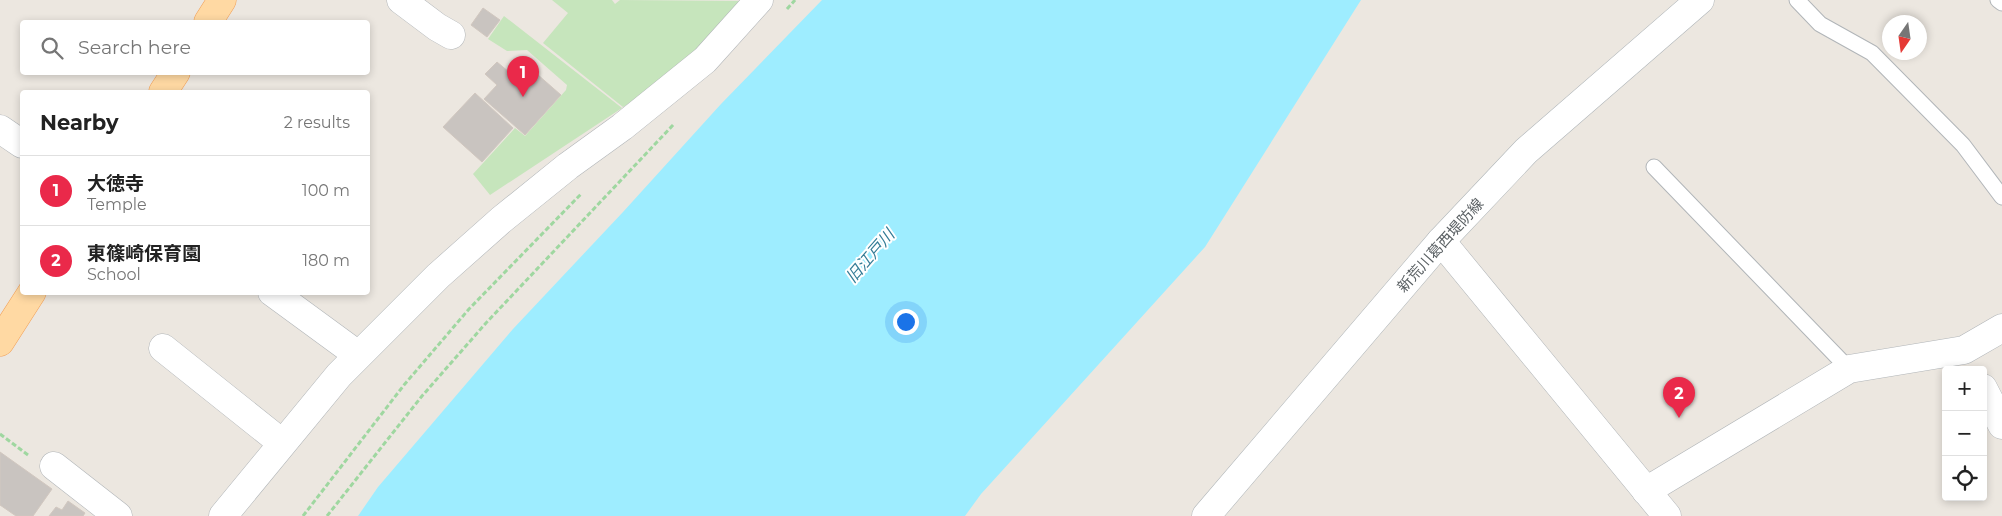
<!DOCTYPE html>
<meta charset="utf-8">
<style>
:root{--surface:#fff;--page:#f6f6f6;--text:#222;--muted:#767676;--line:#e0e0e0;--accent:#ea294a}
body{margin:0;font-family:Montserrat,"Noto Sans JP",sans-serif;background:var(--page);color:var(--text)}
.controls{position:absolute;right:15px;bottom:15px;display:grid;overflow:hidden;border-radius:5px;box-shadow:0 2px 8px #0003}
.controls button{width:45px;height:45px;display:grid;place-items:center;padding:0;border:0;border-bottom:1px solid var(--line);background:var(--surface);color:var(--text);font:25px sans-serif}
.compass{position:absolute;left:1882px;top:15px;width:45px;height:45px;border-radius:50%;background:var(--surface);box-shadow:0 2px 8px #0003;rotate:193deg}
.you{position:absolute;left:905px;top:321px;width:18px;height:18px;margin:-12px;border:4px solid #fff;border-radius:50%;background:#1a73e8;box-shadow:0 0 0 8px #1a73e833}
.badge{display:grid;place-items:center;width:32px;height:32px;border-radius:50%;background:var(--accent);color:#fff;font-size:16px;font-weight:700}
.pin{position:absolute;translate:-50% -41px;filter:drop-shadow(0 1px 2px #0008)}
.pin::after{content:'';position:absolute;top:26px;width:18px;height:15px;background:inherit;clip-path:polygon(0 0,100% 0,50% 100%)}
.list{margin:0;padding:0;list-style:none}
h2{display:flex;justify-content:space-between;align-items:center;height:65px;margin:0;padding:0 20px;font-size:21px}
h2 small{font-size:16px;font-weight:400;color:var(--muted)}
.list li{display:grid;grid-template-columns:32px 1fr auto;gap:15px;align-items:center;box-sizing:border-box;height:70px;padding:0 20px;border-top:1px solid var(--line)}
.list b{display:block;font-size:19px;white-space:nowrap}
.list p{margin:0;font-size:16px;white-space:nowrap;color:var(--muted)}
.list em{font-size:16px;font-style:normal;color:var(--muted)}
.icon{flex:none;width:28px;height:28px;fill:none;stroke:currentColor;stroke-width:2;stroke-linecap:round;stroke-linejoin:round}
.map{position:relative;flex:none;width:2002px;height:516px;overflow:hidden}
.search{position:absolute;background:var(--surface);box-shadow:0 2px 8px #0003;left:20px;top:20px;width:350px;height:55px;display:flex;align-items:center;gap:12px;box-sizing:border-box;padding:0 18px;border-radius:5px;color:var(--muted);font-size:19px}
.panel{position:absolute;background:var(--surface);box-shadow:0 2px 8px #0003;left:20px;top:90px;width:350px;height:205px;border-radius:5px}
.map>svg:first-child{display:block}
.green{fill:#c6e5bc}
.water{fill:#9eedff}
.building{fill:#c9c4c0;stroke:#d1c7bf}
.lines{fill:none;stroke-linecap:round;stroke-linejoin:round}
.service-casing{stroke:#b1b5b8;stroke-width:17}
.minor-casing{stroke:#b1b5b8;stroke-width:29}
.tertiary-casing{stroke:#b1b5b8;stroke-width:29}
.secondary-casing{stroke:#b0b6b9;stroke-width:29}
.primary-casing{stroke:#f29e54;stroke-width:29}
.path{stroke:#9fd7a0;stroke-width:3;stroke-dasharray:5 2.5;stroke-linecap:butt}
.service{stroke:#fff;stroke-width:15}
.minor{stroke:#fff;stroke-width:28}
.tertiary{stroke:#fff;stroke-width:28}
.secondary{stroke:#fff;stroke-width:28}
.primary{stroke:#ffd9a3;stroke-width:28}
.labels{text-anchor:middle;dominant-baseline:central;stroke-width:4;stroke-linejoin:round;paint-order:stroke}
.street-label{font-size:15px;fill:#595f62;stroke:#fff}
.water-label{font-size:16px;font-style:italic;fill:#347c96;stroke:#fff}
</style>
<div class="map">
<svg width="2002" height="516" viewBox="0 0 2002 516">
<rect width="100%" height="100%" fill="#ece7e0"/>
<g class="green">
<polygon points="552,0 612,0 615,4 620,0 747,1 660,85 623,107 543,43 568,13"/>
<polygon points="504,16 622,108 490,195 473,174 515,128 525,136 566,90 567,85 527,50 507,51 488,39"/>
</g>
<polygon class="water" points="822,0 1361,0 1205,247 981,494 965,516 358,516 378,487 513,329 623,212 721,104"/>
<g class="building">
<polygon points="483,8 500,20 487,37 471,25"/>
<polygon points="521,60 561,95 525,135 484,99 497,85 485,74 497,62 509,72"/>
<polygon points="475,93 513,128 482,162 443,127"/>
<polygon points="0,452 52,489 33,516 16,516 0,505"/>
<polygon points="68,501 85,513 83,516 49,516 56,507 62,510"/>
</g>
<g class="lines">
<g class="service-casing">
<g id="service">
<polyline points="1797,0 1820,24 1872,53 1963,145 2002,197"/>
<polyline points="1998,0 2002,3"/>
<polyline points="1654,167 1849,369"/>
</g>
</g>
<g class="minor-casing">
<g id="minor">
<polyline points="401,0 437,27 451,35"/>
<polyline points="0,129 22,144"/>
<polyline points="272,292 358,355"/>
<polyline points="163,348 282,443"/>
<polyline points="1983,388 2002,425"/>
<polyline points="54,466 118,516"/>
<polyline points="1646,491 1849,369 1964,350 2002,328"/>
<polyline points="223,516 339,375 438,276 501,220 568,166 622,127 705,60 759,0"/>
</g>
</g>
<g class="tertiary-casing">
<polyline id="tertiary" points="1441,241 1667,516"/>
</g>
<g class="secondary-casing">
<polyline id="secondary" points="1206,516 1441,241 1526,151 1700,0"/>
</g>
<g class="primary-casing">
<g id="primary">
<polyline points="208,22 222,0"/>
<polyline points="163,92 176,72"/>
<polyline points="0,342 32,292"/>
</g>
</g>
<g class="path">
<polyline points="787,9 795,0"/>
<polyline points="0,434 28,455"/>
<polyline points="303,516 404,385 469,309 581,194"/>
<polyline points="327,516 422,396 486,323 674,124"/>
</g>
<use href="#service" class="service"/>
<use href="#minor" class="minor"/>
<use href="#tertiary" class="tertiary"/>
<use href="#secondary" class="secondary"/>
<use href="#primary" class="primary"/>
</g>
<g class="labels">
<g class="street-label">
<text transform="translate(1440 245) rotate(-48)">新荒川葛西堤防線</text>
</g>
<g class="water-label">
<text transform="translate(870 256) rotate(-49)">旧江戸川</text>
</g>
</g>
</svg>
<div class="controls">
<button>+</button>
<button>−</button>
<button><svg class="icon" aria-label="locate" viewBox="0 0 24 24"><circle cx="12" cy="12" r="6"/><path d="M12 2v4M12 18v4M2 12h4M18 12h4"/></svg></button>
</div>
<svg class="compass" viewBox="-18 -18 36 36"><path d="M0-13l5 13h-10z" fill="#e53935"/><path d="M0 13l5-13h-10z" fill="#767676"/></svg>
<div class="you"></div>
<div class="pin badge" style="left:523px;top:97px">1</div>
<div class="pin badge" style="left:1679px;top:418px">2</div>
<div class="search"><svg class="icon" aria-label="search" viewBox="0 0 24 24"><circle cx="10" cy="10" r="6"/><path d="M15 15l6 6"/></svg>Search here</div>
<section class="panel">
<h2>Nearby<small>2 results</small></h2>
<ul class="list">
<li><span class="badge">1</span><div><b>大徳寺</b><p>Temple</p></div><em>100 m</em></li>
<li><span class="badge">2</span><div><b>東篠崎保育園</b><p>School</p></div><em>180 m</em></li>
</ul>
</section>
</div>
